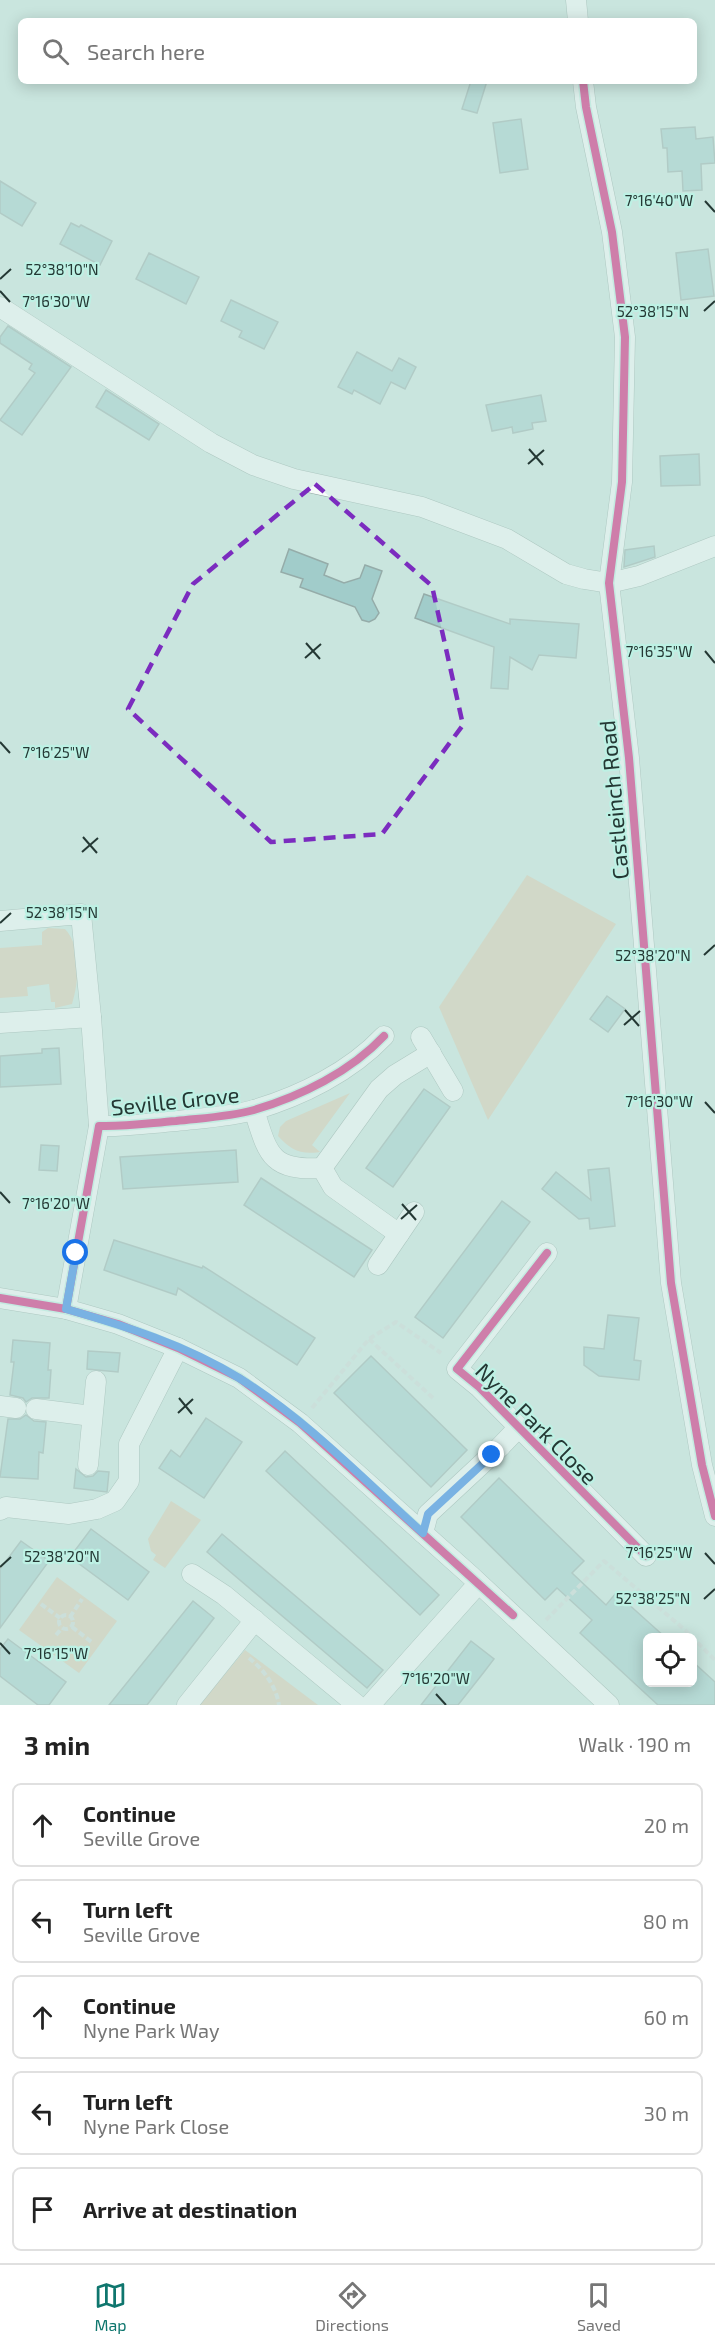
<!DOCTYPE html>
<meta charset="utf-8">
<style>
:root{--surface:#fff;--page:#f6f6f6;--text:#222;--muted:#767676;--line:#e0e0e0;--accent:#0f766e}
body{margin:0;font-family:"Exo 2",sans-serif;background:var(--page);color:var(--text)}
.controls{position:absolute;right:18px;bottom:18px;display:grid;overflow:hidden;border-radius:9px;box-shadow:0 3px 15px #0003}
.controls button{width:54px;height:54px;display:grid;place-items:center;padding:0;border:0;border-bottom:2px solid var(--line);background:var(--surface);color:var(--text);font:30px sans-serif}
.stop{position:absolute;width:18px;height:18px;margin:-14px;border:4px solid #1a73e8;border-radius:50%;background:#fff}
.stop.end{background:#1a73e8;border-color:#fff;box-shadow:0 2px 6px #0008}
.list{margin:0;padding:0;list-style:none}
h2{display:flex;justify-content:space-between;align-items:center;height:78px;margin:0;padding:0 24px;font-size:26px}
h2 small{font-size:20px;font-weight:400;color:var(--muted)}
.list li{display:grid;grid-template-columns:39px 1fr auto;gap:18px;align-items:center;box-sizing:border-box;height:84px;margin:0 12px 12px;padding:0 12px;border:2px solid var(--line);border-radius:9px}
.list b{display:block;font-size:22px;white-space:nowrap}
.list p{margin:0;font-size:20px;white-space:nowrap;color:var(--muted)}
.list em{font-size:20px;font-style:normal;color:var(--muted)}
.icon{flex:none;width:33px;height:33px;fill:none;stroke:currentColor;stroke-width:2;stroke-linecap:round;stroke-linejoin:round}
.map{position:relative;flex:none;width:715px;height:1705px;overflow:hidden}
.search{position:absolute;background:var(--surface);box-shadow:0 3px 15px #0003;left:18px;right:18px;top:18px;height:66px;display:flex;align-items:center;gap:15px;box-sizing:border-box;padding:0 21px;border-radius:9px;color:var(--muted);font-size:22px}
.sheet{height:558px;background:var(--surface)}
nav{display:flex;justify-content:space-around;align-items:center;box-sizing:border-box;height:84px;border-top:2px solid var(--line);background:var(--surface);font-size:16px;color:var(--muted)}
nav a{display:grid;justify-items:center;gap:3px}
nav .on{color:var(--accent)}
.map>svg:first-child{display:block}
.green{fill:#dbc8ae}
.building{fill:#a1ccca;stroke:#95aca9;stroke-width:1.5}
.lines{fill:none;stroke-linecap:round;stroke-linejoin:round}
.minor-casing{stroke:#8ea49f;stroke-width:21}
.path{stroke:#cfd7d6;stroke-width:4;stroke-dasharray:6 3;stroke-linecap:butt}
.minor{stroke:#f7fbfa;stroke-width:20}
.cycleway-casing{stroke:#bdf1e4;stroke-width:11}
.cycleway{stroke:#d6006c;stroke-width:8}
.route{stroke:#1a73e8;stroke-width:8}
.marked{fill:none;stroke:#7b2cbf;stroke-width:4.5;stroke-dasharray:12 8;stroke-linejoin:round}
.ticks{fill:none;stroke:#243834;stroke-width:2}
.labels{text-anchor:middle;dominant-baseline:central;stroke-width:4.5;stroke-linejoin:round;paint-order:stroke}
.street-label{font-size:22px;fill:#243834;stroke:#bdf1e4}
.ticks-label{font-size:15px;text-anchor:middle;fill:#243834;stroke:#bdf1e4;stroke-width:4.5;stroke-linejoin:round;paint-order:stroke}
</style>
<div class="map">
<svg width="715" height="1705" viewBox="0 0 715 1705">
<rect width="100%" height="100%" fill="#c9e5de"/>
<g class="green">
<polygon points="527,875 616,924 488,1120 439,1007"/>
<path d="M48 928 65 929C82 947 79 982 72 1004L55 1008V1002H51L49 984 27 987 28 996 0 998V948L42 945V932Z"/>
<path d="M350 1093 312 1145 320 1152C300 1155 291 1150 278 1136L280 1127 286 1121Z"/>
<polygon points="171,1501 201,1520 165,1568 153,1560 156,1555 151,1551 148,1539"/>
<polygon points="57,1577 117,1621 79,1673 19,1630"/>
<polygon points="245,1650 318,1705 199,1705"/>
</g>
<g class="building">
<polygon points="471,81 487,81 477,113 462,109"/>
<polygon points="521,119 528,169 500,173 493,123"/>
<polygon points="695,127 696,139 713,137 715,163 701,164 702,190 683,191 682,171 668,172 667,148 663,148 661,129"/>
<polygon points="0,181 36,203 22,226 0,213"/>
<polygon points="71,223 79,227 81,225 112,241 100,265 60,244"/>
<polygon points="708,249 714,296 681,300 676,253"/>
<polygon points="149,253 199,277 186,304 136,279"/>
<polygon points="231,300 278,322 264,349 239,337 242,331 221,321"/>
<polygon points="8,326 71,367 22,435 0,420 35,373 29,369 32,364 0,343 0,337"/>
<polygon points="357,352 392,371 399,358 416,367 405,389 391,382 380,404 354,390 352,394 338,387"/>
<polygon points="106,390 159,424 149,440 96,407"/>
<polygon points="541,395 546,421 532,423 533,429 513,433 512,427 492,431 486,405"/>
<polygon points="699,454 700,485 661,486 660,456"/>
<polygon points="654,546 655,557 624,567 625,550"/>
<polygon points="289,549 328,564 324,575 344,583 360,578 365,565 382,571 372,599 379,613 375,619 369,622 362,620 355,607 300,587 303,579 281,572"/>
<polygon points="424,594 510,624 510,619 579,624 576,658 539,655 532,670 510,657 508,689 491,688 494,647 415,618"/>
<polygon points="607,996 625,1009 608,1032 590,1019"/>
<polygon points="59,1048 61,1084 0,1087 0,1056 42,1053 42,1049"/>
<polygon points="424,1089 450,1107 393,1187 366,1168"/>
<polygon points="41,1145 59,1146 57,1171 39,1170"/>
<polygon points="236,1150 238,1182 123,1189 120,1157"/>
<polygon points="609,1168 615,1226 590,1229 589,1218 579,1219 542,1189 556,1172 591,1200 588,1170"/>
<polygon points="261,1178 372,1250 354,1277 244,1205"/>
<polygon points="502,1201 530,1222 443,1338 415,1317"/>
<polygon points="114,1240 202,1268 203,1266 315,1338 297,1365 178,1288 176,1295 104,1270"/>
<polygon points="608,1315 639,1318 634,1360 641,1361 639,1380 599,1376 584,1365 584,1347 604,1349"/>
<polygon points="13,1340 50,1343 48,1370 51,1370 49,1398 32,1398 26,1402 23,1398 10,1395 14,1362 11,1362"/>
<polygon points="88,1351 120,1353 118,1372 87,1369"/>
<polygon points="371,1356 467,1450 431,1487 334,1393"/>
<polygon points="26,1415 34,1421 46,1422 43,1453 39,1452 38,1479 0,1477 8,1419 20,1419"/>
<polygon points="206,1418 242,1442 204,1498 159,1468 171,1450 180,1457"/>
<polygon points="285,1451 439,1595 420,1615 266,1471"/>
<polygon points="76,1469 86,1477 93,1476 98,1471 109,1472 107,1492 74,1488"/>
<polygon points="499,1478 584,1561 572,1573 606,1605 616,1593 666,1638 648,1638 648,1683 693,1683 693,1662 715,1682 715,1705 658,1705 580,1633 592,1620 557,1588 545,1600 461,1517"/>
<polygon points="91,1529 149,1572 128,1600 70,1557"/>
<polygon points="222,1534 383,1670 367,1688 207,1552"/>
<polygon points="21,1541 49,1561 0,1628 0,1569"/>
<polygon points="193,1601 214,1618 147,1705 109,1705"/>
<polygon points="8,1639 66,1682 49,1705 38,1705 0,1676 0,1649"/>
<polygon points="471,1641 494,1659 484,1672 458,1705 421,1705"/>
</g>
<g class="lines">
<g class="minor-casing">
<g id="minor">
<polyline points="576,0 578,21"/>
<polyline points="583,81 586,107 612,232 625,337 622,482 609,583 629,758 671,1283 702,1465 715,1516"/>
<polyline points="0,307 211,443 253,465 294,479 422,507 507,539 566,574 584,579 609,583 639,576 715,546"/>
<polyline points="0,921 81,914 91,1017"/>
<polyline points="0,1023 91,1017 99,1126"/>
<polyline points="421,1037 453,1091"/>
<path d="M254 1110C268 1154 270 1171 322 1168L333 1187 399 1234"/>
<polyline points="322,1168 379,1089 395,1075 431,1053"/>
<polyline points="547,1253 457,1369 479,1387 646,1556"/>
<polyline points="378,1265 414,1212"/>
<polyline points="0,1298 66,1309 118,1324 178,1348 239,1378 300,1423 471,1576 609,1705"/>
<path d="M66 1309 99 1126C125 1127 150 1123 176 1121 202 1118 229 1117 254 1110 301 1096 350 1072 384 1036"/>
<polyline points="0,1406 16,1408"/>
<polyline points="36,1409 92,1416"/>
<polyline points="88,1465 96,1381"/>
<polyline points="0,1510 6,1507 69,1514 97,1509 115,1501 129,1481 129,1444 178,1348"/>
<polyline points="423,1533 428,1514 500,1447 518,1428"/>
<polyline points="192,1574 224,1595 357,1705"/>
<polyline points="187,1705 255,1620"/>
<polyline points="370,1705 478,1584"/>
</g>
</g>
<g class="path">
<polyline points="369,1339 433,1398"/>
<polyline points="312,1408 369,1339 396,1322 441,1353"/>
<polyline points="41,1604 60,1618"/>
<circle cx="66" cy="1622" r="7"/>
<polyline points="70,1617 82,1599"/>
<polyline points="546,1620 604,1561 685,1630 715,1660"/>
<polyline points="72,1627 93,1643"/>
<polyline points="56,1635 62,1628"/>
<path d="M249 1658C264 1670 276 1686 279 1705"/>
</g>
<use href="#minor" class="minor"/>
<g class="cycleway-casing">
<g id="cycleway">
<polyline points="583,81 586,107 612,232 625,337 622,482 609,583 629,758 671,1283 702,1465 715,1516"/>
<polyline points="547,1253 457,1369 479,1387 646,1556"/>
<polyline points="0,1298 66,1309 118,1324 178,1348 239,1378 300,1423 513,1615"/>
<path d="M66 1309 99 1126C125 1127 150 1123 176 1121 202 1118 229 1117 254 1110 301 1096 350 1072 384 1036"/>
</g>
</g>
<use href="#cycleway" class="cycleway"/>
</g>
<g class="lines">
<path class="route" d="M76 1253 66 1309C125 1326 186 1345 239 1378 307 1420 364 1480 423 1533L428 1514 492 1455"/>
</g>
<path d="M0 0H715V1705H0ZM315 484 432 586 463 725 382 834 271 842 128 709 193 584Z" fill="#c9e5de" fill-opacity=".55" fill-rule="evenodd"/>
<path class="marked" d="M315 484 432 586 463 725 382 834 271 842 128 709 193 584Z"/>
<path class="ticks" d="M705 201 715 212M0 279 11 269M0 291 10 302M704 311 715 301M529 449 543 465M528 464 544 450M306 643 320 659M705 651 715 663M305 658 321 644M0 742 10 753M83 837 97 853M82 852 98 838M0 923 11 913M704 955 715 945M625 1010 639 1026M624 1025 640 1011M705 1102 715 1113M0 1192 10 1203M402 1204 416 1220M401 1219 417 1205M179 1398 192 1414M178 1413 193 1399M705 1553 715 1564M0 1567 11 1557M704 1599 715 1589M0 1643 10 1654M436 1694 446 1705"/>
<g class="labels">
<g class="street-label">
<text transform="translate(613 800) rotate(-95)">Castleinch Road</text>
<text transform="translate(175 1100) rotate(-6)">Seville Grove</text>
<text transform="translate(537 1423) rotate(45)">Nyne Park Close</text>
</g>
</g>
<g class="ticks-label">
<text x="659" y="206">7°16'40"W</text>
<text x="62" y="275">52°38'10"N</text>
<text x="56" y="307">7°16'30"W</text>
<text x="653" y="317">52°38'15"N</text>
<text x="659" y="657">7°16'35"W</text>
<text x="56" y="758">7°16'25"W</text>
<text x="62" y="918">52°38'15"N</text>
<text x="653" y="961">52°38'20"N</text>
<text x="659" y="1107">7°16'30"W</text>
<text x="56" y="1209">7°16'20"W</text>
<text x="659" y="1558">7°16'25"W</text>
<text x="62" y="1562">52°38'20"N</text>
<text x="653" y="1604">52°38'25"N</text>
<text x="56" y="1659">7°16'15"W</text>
<text x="436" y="1684">7°16'20"W</text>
</g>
</svg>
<div class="controls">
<button><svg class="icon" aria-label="locate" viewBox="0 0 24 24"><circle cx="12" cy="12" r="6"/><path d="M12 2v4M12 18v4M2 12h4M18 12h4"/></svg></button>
</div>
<div class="stop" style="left:76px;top:1253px"></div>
<div class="stop end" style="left:492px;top:1455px"></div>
<div class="search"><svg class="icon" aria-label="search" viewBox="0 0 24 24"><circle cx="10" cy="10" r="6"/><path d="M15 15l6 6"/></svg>Search here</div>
</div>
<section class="sheet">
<h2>3 min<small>Walk · 190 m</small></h2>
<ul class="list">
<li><svg class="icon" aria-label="ahead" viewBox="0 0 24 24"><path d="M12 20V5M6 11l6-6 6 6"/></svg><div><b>Continue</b><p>Seville Grove</p></div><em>20 m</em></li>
<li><svg class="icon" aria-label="left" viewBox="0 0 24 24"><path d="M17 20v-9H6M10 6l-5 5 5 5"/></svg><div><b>Turn left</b><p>Seville Grove</p></div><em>80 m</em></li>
<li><svg class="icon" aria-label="ahead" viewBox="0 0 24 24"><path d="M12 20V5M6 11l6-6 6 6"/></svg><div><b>Continue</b><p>Nyne Park Way</p></div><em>60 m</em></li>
<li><svg class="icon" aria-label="left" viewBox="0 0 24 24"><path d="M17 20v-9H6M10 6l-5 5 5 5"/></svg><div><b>Turn left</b><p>Nyne Park Close</p></div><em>30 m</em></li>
<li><svg class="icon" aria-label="arrive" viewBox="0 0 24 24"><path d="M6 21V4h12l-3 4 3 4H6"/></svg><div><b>Arrive at destination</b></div></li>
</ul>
</section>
<nav>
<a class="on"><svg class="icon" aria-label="map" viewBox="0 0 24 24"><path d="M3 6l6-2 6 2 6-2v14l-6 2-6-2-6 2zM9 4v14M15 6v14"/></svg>Map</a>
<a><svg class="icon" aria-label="directions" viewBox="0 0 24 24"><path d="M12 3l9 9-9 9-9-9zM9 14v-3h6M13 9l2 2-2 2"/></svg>Directions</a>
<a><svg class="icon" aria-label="saved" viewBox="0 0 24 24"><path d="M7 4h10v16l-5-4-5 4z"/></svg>Saved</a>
</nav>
